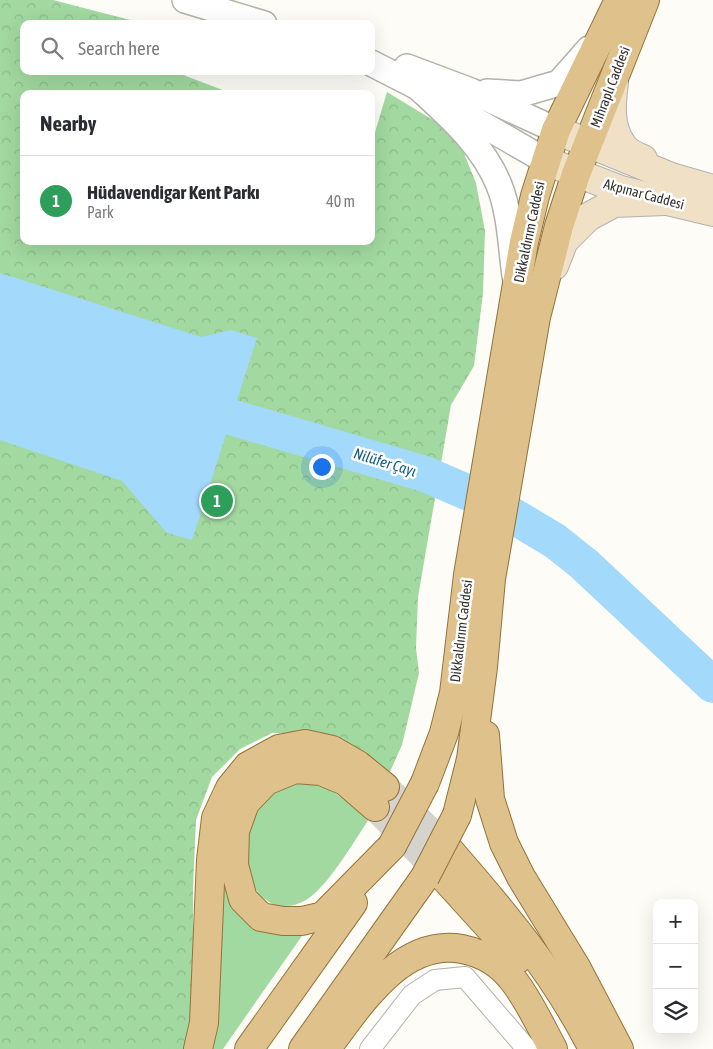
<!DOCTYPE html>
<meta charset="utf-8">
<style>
:root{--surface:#fff;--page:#f2f2f3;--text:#2b2b33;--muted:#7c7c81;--line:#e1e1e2;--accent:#b45309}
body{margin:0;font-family:"Asap Condensed",sans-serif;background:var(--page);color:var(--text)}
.controls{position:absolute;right:15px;bottom:15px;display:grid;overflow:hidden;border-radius:10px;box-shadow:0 5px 20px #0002}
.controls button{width:45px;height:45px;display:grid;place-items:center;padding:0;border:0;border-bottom:1px solid var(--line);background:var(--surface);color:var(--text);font:25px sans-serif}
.you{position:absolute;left:321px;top:466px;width:18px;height:18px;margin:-12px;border:4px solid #fff;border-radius:50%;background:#1a73e8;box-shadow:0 0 0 8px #1a73e833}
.badge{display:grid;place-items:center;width:32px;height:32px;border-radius:50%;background:var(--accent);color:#fff;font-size:16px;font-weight:700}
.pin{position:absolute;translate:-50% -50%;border:2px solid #fff;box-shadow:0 1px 5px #0006}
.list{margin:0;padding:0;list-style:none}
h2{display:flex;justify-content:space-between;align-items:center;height:65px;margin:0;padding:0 20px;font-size:21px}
h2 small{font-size:16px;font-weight:400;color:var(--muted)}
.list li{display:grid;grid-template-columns:32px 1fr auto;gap:15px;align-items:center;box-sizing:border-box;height:90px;padding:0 20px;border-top:1px solid var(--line)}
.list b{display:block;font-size:19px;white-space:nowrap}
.list p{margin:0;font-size:16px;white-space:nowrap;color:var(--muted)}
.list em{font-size:16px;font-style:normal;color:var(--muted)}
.icon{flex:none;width:28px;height:28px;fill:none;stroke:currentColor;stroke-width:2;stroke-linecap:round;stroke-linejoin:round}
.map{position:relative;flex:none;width:713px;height:1049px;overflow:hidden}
.search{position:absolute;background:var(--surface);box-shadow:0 5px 20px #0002;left:20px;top:20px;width:355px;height:55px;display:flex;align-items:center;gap:12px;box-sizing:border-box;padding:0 18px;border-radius:10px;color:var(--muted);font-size:19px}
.panel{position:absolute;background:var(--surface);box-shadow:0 5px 20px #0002;left:20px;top:90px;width:355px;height:155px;border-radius:10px}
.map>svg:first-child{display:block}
.green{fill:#a2d9a0}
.park{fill:url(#park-crowns)}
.water{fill:#a3d9fb}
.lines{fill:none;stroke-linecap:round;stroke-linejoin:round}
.river{stroke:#a3d9fb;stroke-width:36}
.primary-tunnel{stroke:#d4d3ce;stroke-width:28;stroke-dasharray:28 14;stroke-linecap:butt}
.minor-casing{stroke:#b2b1ac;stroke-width:22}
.tertiary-casing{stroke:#b2b1ac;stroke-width:28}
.secondary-casing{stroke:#b2b1ac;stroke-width:30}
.primary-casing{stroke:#94733a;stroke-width:30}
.minor{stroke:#fff;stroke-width:20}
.tertiary{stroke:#fff;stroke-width:25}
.secondary{stroke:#efe0c6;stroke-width:28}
.primary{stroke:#dfc18c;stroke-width:28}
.primary-bridge-casing{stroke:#94733a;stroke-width:30;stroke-linecap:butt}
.primary-bridge{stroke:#dfc18c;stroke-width:28}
.labels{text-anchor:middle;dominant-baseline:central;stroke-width:5;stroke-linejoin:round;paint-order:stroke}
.street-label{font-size:14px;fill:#30302e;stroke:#fff}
.water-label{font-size:15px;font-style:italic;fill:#105b81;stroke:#fff}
</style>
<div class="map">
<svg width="713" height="1049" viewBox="0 0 713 1049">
<defs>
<pattern id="park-crowns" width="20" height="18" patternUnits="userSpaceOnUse" patternTransform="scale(1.25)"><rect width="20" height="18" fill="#a2d9a0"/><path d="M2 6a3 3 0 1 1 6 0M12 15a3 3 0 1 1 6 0" fill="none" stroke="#8cbb8a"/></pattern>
</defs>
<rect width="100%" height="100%" fill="#fdfcf6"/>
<g class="green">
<path d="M295 781 325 785 369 819C355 840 327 888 306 900 296 906 284 908 273 904 237 888 240 827 262 800 269 791 285 786 295 781Z"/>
<polygon points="221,869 304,933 223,1049 208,1049"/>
</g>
<polygon class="park" points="0,0 53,0 134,21 133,24 24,24 24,71 173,71 233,94 24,94 24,241 371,241 371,146 387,92 438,123 461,146 476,183 485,231 483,293 474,366 451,405 418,597 416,648 419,673 402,745 389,774 361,751 334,736 272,733 240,749 212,777 196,820 193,888 193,984 188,1049 0,1049"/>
<polygon class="water" points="0,273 201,337 231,330 257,338 192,540 167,533 122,481 0,440"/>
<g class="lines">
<polyline class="river" points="183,403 425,474 492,503 555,541 584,564 713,685"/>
<g class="primary-tunnel">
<polyline points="385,787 450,851"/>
<polyline points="375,807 440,873"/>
</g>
<g class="minor-casing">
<polyline id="minor" points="370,1049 412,995 435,980 465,977 527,1049"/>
</g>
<g class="tertiary-casing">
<g id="tertiary">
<polyline points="185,0 264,24"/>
<polyline points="371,63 418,87 546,161"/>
<polyline points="407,67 471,91 556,130"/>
<path d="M418 87C449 116 483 145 499 185 510 212 511 246 515 276"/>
<polyline points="487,92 521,94 559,83 589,49"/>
</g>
</g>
<g class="secondary-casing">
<g id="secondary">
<path d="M614 83C611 105 609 127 623 146 627 152 636 156 643 159"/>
<polyline points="556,130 671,177 713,189"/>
<polyline points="546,161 621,190 713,212"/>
<polyline points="554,266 564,241 588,217 614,203 665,201"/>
</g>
</g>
<g class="primary-casing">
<g id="primary">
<polyline points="485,735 490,799 504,843 521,877 576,967 619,1049"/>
<polyline points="425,783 444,733 454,693 468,575 524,242 535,196 556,130 619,0"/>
<polyline points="375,807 345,781 321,771 295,769 266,781 245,803 235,831 234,865 243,899 261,917 283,921 302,921 323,916 392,846"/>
<polyline points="457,815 471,759 483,667 491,579 536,317 559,226 576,174 645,0"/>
<path d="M450 851C504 913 556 975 593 1049"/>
<polyline points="440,873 518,959"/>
<polyline points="198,1049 204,1023 211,860 216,818 230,788 248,766 279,749 305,744 332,750 358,765 385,787"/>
<polyline points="249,1049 353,903"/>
<polyline points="303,1049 425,877"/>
<path d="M326 1049C359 1006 400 938 462 949 483 953 500 963 513 980 529 1000 541 1027 553 1049"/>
</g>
</g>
<use href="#minor" class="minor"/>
<use href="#tertiary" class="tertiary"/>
<use href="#secondary" class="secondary"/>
<use href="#primary" class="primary"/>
<g class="primary-bridge-casing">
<g id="primary-bridge">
<polyline points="392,846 425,783"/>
<polyline points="425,877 457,815"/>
</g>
</g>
<use href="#primary-bridge" class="primary-bridge"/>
</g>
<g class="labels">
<g class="street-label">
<text transform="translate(610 87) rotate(-69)">Mihraplı Caddesi</text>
<text transform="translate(644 194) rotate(15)">Akpınar Caddesi</text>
<text transform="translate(529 232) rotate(-78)">Dikkaldırım Caddesi</text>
<text transform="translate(461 631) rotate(-83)">Dikkaldırım Caddesi</text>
</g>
<g class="water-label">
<text transform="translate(385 462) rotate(17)">Nilüfer Çayı</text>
</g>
</g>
</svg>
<div class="controls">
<button>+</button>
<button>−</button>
<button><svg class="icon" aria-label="layers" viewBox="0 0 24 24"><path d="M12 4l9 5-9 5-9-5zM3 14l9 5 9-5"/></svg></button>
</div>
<div class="you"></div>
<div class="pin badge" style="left:217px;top:501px;background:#2e9e5b">1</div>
<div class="search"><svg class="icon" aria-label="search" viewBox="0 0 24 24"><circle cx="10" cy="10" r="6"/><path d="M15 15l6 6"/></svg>Search here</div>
<section class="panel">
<h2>Nearby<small></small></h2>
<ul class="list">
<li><span class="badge" style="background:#2e9e5b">1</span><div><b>Hüdavendigar Kent Parkı</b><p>Park</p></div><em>40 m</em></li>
</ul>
</section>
</div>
